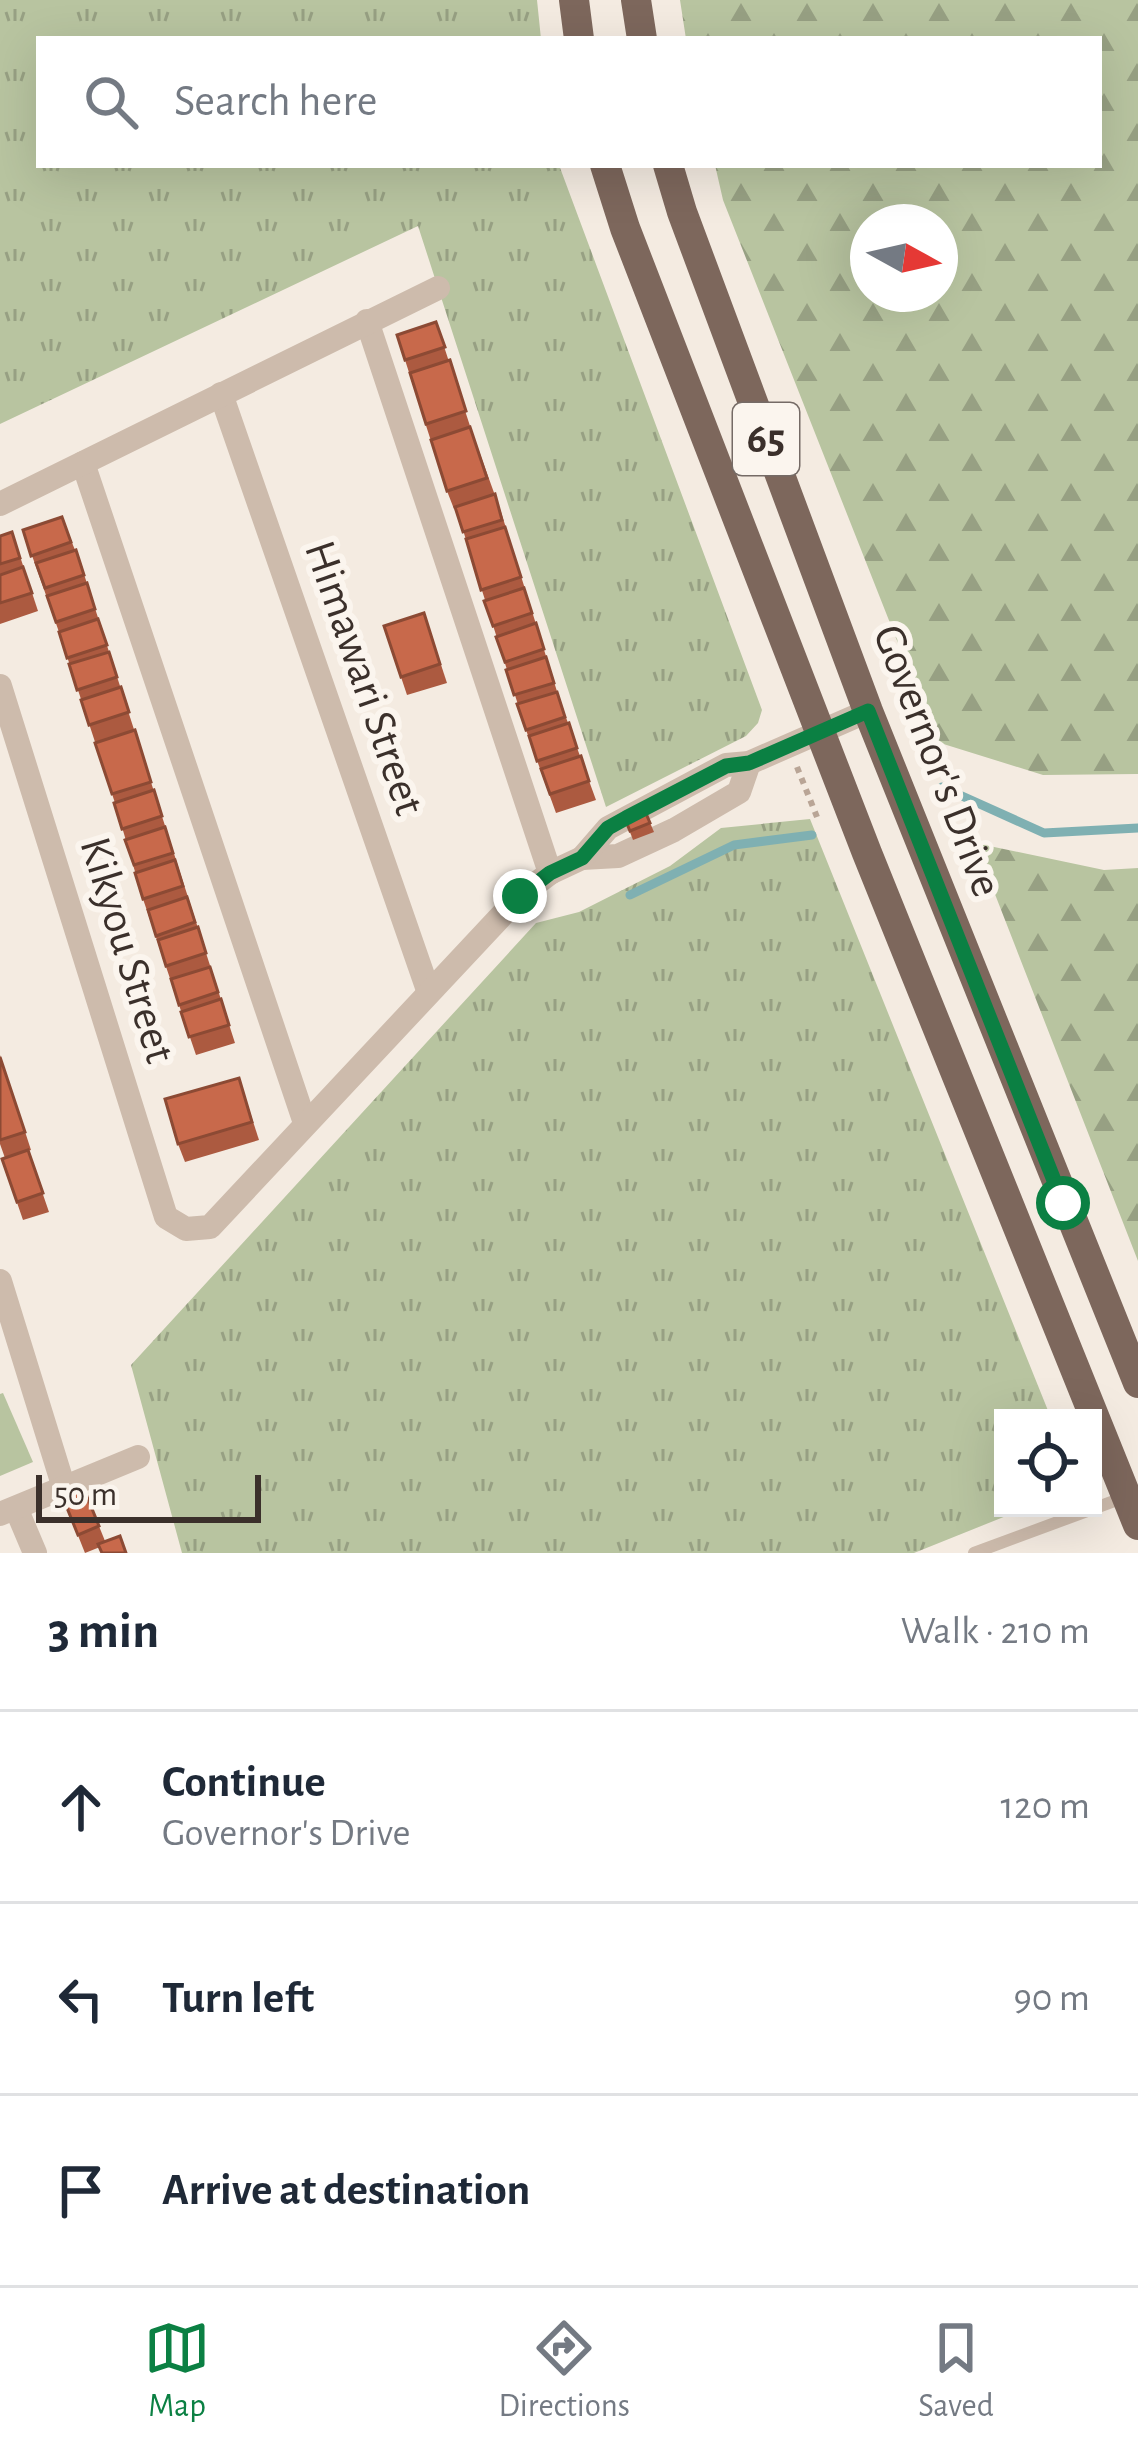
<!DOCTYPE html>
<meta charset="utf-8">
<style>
:root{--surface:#fff;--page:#f6f6f7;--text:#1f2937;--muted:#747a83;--line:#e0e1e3;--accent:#0b8043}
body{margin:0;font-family:"Alegreya Sans",sans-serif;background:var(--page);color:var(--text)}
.controls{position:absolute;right:36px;bottom:36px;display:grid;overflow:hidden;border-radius:0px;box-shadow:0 12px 48px #0002}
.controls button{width:108px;height:108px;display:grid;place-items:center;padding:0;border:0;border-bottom:3px solid var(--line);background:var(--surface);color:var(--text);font:60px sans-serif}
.compass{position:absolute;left:850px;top:204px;width:108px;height:108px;border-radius:50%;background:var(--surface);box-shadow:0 12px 48px #0002;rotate:98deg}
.scale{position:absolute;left:36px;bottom:30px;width:225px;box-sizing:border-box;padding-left:12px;border:6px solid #3b302b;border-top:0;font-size:33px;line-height:42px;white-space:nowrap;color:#3b302b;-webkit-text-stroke:9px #fbf5ee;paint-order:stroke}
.stop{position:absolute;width:36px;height:36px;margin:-27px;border:9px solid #0b8043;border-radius:50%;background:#fff}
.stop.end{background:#0b8043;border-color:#fff;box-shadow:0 3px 12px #0008}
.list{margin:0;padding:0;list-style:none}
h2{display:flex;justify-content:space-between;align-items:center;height:156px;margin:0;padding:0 48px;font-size:51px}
h2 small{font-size:39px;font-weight:400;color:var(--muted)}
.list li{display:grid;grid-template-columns:78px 1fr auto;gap:36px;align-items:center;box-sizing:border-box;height:192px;padding:0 48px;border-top:3px solid var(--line)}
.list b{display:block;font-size:45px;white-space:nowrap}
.list p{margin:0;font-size:39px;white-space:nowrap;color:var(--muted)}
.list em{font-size:39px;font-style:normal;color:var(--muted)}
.icon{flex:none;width:66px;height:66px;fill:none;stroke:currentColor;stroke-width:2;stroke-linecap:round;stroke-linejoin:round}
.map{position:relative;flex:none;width:1138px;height:1553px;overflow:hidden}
.search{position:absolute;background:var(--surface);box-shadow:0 12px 48px #0002;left:36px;right:36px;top:36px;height:132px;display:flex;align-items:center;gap:30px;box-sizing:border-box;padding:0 42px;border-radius:0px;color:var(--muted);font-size:45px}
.sheet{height:732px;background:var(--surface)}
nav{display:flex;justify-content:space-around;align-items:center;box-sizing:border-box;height:168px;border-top:3px solid var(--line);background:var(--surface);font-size:33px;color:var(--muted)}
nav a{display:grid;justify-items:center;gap:6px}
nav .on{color:var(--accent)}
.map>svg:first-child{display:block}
.grass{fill:url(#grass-tufts)}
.forest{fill:url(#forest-firs);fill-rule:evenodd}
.pitch{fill:#b8c4a0}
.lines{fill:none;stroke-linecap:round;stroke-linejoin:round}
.stream{stroke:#7fb0b2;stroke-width:9}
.path{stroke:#b9a596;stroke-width:6;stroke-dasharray:6 6;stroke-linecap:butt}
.lane{stroke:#cdbbac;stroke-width:12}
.street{stroke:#cdbbac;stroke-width:24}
.primary{stroke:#7d675c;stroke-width:30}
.wall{fill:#ac5a40}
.building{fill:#c8694b;stroke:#8c4a34;stroke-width:3}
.route{stroke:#0b8043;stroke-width:15}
.labels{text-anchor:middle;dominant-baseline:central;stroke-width:12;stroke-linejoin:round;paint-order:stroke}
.shield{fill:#fbf5ee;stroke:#756b66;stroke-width:3}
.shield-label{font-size:42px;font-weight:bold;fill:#3b302b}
.street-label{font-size:45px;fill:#3b302b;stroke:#fbf5ee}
</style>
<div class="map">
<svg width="1138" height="1553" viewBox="0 0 1138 1553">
<defs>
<pattern id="grass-tufts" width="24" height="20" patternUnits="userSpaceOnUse" patternTransform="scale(3)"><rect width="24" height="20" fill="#b8c4a0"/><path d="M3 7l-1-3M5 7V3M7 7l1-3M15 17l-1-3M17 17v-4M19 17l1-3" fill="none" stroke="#97a083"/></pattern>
<pattern id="forest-firs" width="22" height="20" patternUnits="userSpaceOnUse" patternTransform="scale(3)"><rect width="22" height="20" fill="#b8c4a0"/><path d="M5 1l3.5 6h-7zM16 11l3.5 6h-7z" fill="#97a083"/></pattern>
</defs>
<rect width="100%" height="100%" fill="#f4ebe1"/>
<g class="grass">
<polygon points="0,0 537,0 541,39 39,39 39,165 559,165 762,710 758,723 746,736 606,807 418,226 0,424"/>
<polygon points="810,819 1051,1418 1003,1418 1003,1508 1026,1508 914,1553 182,1553 131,1365 536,923 579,912 670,866 721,828"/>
</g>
<g class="forest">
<path d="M680 0H1138V774L1043 775 937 742 723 200 715 165H1099V39H686ZM868 222H940V294H868Z"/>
<polygon points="975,843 1104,870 1138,868 1138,1261"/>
</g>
<polygon class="pitch" points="3,1393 33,1462 0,1476 0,1394"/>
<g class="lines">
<g class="stream">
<polyline points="942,787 1044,833 1138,828"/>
<polyline points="630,895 734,845 812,835"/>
</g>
<polyline class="path" points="797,767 817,817"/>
<polyline class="lane" points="974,1553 1125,1497"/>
<g class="street">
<polyline points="367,321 550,873"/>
<polyline points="221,394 428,990"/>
<polyline points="83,463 305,1123"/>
<polyline points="0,504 438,288"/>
<polyline points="0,686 166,1217 186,1229 210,1227 520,896 550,873 582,858 618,856 674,830 739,792 749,763"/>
<polyline points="582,858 608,828 726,765 749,763 868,711"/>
<polyline points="0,1281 64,1488"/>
<polyline points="16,1508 35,1553"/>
<polyline points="0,1514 138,1457"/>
</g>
<g class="primary">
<polyline points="574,0 579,39"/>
<polyline points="636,0 642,39"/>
<polyline points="605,165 625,228 867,853 1138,1525"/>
<polyline points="668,165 682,212 868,711 1138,1383"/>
</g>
</g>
<g class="wall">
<polygon points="436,322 471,429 501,512 560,701 596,800 556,813 526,730 456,508 454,509 447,491 397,335"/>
<polygon points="62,517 82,568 235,1043 196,1055 143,899 115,803 59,632 23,530"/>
<polygon points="12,532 38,611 0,624 0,536"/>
<polygon points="424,613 447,683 407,695 384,626"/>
<polygon points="645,811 654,832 633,840 625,819"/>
<polygon points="0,1055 31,1150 28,1151 49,1212 23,1220 2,1159 5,1158 0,1144"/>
<polygon points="239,1078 259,1140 185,1162 178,1144"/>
<polygon points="84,1489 105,1541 100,1547 85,1553 63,1498"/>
</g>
<g class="building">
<polygon points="436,322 445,347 405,360 397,335"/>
<polygon points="450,360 466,411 426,424 410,373"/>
<polygon points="470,427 487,478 447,491 431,440"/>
<polygon points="495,494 502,520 463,532 455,507"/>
<polygon points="62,517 71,542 31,556 23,530"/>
<polygon points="505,527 521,577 481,590 466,539"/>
<polygon points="12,532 20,558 0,564 0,536"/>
<polygon points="76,550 84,575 45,588 36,563"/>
<polygon points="23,567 32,593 0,603 0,575"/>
<polygon points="87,583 95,609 56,622 47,596"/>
<polygon points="524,588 532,613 493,626 484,601"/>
<polygon points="424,613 440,664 401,677 384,626"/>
<polygon points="98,619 107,645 67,658 59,632"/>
<polygon points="536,623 544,649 505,662 496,637"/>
<polygon points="109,652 117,677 77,690 69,664"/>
<polygon points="546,657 554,683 514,695 506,670"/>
<polygon points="121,687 129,712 89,725 81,700"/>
<polygon points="557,692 565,717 526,730 517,704"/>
<polygon points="569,723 577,748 537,761 529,736"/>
<polygon points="135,730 151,782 112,794 95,743"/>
<polygon points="581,756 589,781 550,794 541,769"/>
<polygon points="154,790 162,816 122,829 114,803"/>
<polygon points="645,811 650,823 630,831 625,819"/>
<polygon points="165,827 173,853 134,865 125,840"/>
<polygon points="175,860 183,886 143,899 135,873"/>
<polygon points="187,897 195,922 156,936 148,910"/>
<polygon points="198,927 206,953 166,966 158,940"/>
<polygon points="210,967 218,992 179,1005 171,979"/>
<polygon points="221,999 229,1025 189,1037 181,1012"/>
<polygon points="0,1057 25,1132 0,1140"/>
<polygon points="239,1078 252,1122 178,1144 165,1099"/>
<polygon points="28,1150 43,1193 17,1202 2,1159"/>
<polygon points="84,1489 99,1526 78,1535 63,1498"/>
<polygon points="120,1536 126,1553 102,1553 98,1544"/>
</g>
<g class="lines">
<polyline class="route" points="520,896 550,873 582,858 608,828 626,818 726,766 749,763 868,711 1063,1203"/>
</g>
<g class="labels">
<rect class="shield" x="733" y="403" width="66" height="72" rx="9"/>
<g class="shield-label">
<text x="766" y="439">65</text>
</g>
<g class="street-label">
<text transform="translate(364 678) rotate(71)">Himawari Street</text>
<text transform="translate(937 761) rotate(69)">Governor's Drive</text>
<text transform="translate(127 950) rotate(73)">Kikyou Street</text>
</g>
</g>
</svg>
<div class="controls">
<button><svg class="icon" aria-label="locate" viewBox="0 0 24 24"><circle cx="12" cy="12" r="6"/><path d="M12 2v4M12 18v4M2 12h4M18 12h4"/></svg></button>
</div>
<svg class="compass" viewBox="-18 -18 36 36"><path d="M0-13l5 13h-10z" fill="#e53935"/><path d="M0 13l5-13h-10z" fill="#747a83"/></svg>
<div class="scale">50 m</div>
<div class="stop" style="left:1063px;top:1203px"></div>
<div class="stop end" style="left:520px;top:896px"></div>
<div class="search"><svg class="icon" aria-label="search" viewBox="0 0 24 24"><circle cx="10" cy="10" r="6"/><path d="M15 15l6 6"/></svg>Search here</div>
</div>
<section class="sheet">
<h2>3 min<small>Walk · 210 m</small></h2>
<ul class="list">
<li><svg class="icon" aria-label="ahead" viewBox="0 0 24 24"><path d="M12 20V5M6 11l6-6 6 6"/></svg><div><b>Continue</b><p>Governor's Drive</p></div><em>120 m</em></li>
<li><svg class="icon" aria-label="left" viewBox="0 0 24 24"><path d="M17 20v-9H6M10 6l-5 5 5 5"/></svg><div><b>Turn left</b></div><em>90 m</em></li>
<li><svg class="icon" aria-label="arrive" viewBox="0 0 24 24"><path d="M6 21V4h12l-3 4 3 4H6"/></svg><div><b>Arrive at destination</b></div></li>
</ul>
</section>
<nav>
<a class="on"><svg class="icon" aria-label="map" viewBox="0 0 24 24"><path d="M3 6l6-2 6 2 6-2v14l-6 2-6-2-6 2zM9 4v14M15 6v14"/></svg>Map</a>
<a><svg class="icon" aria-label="directions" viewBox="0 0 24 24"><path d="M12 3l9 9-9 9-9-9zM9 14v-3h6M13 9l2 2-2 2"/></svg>Directions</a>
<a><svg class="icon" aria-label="saved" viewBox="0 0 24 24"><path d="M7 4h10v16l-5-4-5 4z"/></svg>Saved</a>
</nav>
